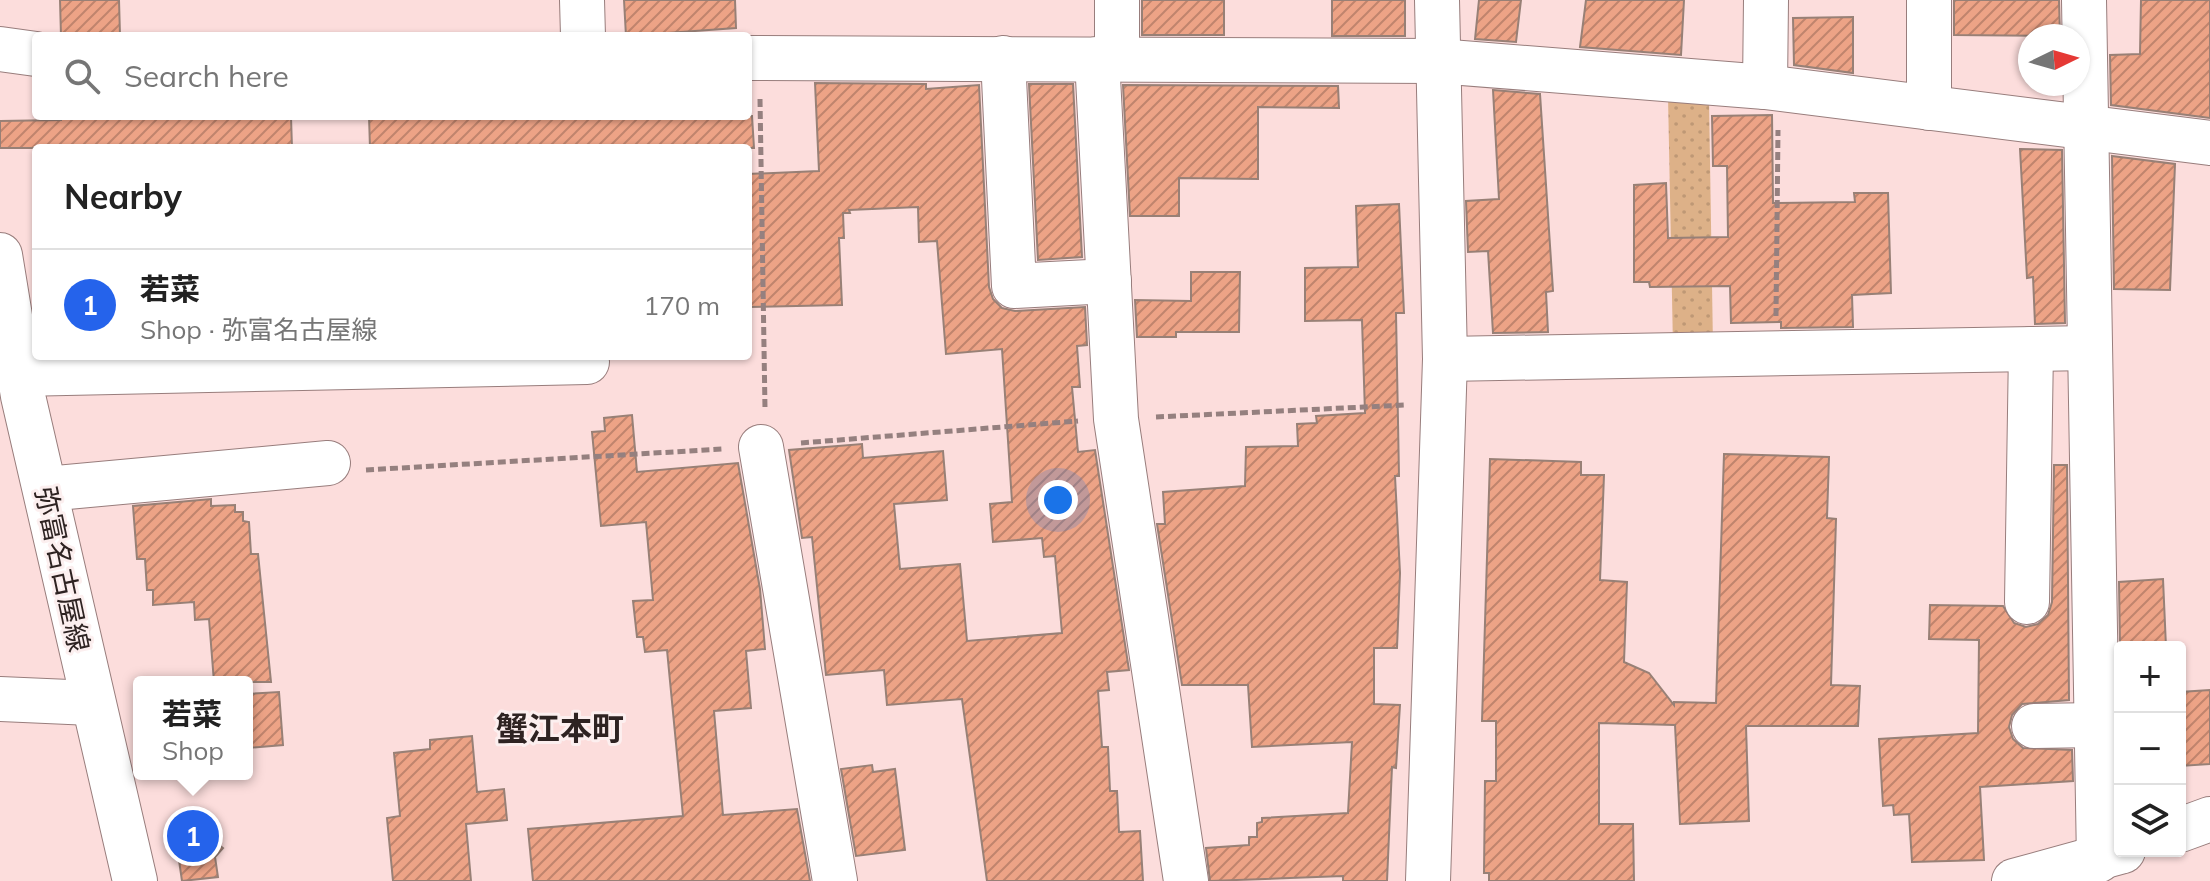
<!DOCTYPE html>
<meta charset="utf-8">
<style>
:root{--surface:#fff;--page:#f6f6f6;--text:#222;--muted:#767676;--line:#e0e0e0;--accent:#2563eb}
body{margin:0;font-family:Mulish,"Noto Sans JP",sans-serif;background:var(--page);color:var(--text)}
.controls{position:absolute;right:24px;bottom:24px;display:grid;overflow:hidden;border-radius:8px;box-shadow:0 2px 6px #0004}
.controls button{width:72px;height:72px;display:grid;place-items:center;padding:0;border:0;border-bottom:2px solid var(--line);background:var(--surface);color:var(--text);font:40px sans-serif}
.compass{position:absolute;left:2018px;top:24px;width:72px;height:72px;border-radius:50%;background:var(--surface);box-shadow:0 2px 6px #0004;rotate:85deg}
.you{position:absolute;left:1058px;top:500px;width:28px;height:28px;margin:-20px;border:6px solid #fff;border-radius:50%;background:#1a73e8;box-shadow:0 0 0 12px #1a73e833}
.badge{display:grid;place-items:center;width:52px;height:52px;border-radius:50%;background:var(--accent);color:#fff;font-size:26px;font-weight:700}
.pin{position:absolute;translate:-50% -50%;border:4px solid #fff;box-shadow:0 2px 8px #0006}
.popup{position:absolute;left:133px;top:676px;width:120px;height:104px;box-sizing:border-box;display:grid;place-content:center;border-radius:8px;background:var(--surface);filter:drop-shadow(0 2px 6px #0005);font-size:26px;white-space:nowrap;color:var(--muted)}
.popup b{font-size:30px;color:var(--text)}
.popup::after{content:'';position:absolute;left:50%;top:100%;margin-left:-16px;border:16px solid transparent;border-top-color:var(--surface)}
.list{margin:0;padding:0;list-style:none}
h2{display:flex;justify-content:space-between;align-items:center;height:104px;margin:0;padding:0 32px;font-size:34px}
h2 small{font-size:26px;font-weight:400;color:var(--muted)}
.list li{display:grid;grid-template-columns:52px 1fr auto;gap:24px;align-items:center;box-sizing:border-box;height:112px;padding:0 32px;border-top:2px solid var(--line)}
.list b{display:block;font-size:30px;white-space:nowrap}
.list p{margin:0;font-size:26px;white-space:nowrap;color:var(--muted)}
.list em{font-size:26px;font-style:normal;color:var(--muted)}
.icon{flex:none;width:44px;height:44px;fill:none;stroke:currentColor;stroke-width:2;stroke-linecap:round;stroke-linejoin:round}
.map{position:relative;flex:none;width:2210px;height:881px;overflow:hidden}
.search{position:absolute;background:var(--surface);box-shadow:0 2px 6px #0004;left:32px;top:32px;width:720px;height:88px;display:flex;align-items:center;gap:20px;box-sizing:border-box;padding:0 28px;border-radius:8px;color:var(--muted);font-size:30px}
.panel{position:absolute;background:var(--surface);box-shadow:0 2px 6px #0004;left:32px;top:144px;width:720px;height:216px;border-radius:8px}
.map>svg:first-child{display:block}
.green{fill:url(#green-dots)}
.building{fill:url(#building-hatch);stroke:#988076;stroke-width:2}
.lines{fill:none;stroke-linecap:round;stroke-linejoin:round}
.minor-casing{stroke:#987d7c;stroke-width:46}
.major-casing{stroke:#987d7c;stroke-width:46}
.path{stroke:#95807f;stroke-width:5;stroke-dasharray:8 4;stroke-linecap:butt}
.minor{stroke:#fff;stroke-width:44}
.major{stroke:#fff;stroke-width:44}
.labels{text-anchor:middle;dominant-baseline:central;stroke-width:6;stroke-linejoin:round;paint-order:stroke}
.street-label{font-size:28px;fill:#2e2322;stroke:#fcefef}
.quarter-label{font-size:32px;font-weight:bold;fill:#2e2322;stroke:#fcefef}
</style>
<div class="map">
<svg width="2210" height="881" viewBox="0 0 2210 881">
<defs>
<pattern id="green-dots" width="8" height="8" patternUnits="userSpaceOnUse" patternTransform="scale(2)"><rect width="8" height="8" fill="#ddb188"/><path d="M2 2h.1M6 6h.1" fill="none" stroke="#be9875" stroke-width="1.8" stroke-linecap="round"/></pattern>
<pattern id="building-hatch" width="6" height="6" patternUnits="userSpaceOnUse" patternTransform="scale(2)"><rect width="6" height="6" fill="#eda386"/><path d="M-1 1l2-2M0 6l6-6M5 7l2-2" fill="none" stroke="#c0846d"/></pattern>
</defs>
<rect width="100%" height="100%" fill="#fcdddc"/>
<polygon class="green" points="1668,96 1709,100 1713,346 1673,347"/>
<g class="building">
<polygon points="60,0 119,0 120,35 61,36"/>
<polygon points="624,0 735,0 736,28 626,36"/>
<rect x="1142" y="0" width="82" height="35"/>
<rect x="1332" y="0" width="73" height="36"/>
<polygon points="1479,0 1521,0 1516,42 1475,39"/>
<polygon points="1586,0 1684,0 1681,55 1580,47"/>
<polygon points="1954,0 2059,0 2060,36 1954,35"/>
<polygon points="2141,0 2210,0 2210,118 2111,105 2110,55 2140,54"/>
<polygon points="1853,17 1853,73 1794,65 1793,18"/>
<polygon points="815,83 926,84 926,89 979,85 989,287 993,299 1002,308 1015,311 1085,307 1087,345 1077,346 1080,387 1072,387 1078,452 1095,450 1129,670 1107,672 1109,690 1098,691 1102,747 1108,747 1110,791 1117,791 1119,832 1140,831 1143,881 987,881 962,699 887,705 884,670 826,675 812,537 802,538 789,450 862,444 863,458 943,451 947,500 894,504 900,569 960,564 967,641 1062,633 1055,556 1044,557 1042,538 993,542 990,504 1012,502 1002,349 946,354 937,241 919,242 918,207 849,210 850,213 843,213 844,238 839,238 842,305 748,307 748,174 819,171"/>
<polygon points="1029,84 1073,84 1082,257 1038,260"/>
<polygon points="1123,85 1338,86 1339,108 1258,107 1258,179 1179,178 1179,216 1130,216"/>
<polygon points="1493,90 1540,94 1553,291 1546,292 1548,332 1493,333 1488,251 1468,252 1466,201 1499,199"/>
<polygon points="1772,115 1773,203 1855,202 1854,193 1888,193 1891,293 1852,295 1853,327 1781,328 1781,322 1731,323 1730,286 1650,287 1649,282 1634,282 1634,185 1666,183 1668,238 1728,237 1727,166 1713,166 1712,116"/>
<polygon points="61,116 291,117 292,148 0,148 0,121 61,120"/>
<polygon points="369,116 752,116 754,148 370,148"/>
<polygon points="2020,149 2062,150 2065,323 2035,324 2033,277 2027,278"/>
<polygon points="2112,156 2175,164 2170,290 2114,289"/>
<polygon points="1399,204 1404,313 1396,313 1399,476 1395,476 1400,573 1397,648 1374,648 1374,704 1400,705 1396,768 1392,767 1387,881 1343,881 1343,876 1210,881 1206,848 1249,845 1249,837 1257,837 1257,823 1262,822 1262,818 1348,813 1352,742 1252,747 1248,685 1182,685 1157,524 1165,524 1163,492 1245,486 1246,447 1298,446 1297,424 1317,423 1316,416 1365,413 1362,320 1305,321 1305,268 1358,267 1356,206"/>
<polygon points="1191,272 1240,272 1239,332 1176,332 1176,337 1137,337 1135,300 1191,301"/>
<polygon points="632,415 637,472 738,463 760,589 765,649 746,651 751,708 714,711 723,815 797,809 810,881 533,881 528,829 683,816 667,650 645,652 643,637 637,637 633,601 653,600 646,522 601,526 592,432 605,431 604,418"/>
<polygon points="1724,454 1829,457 1827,518 1836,519 1831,685 1860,686 1858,726 1746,726 1749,821 1680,824 1675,725 1599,723 1599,824 1633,824 1634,881 1489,881 1489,873 1484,873 1485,781 1496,781 1496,721 1482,721 1490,459 1581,462 1581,475 1604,475 1600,580 1627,582 1624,662 1649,673 1674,705 1674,702 1716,703"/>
<polygon points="2054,465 2067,465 2069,700 2022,704 2012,715 2009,727 2013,739 2023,748 2072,750 2073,781 1980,787 1984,860 1912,862 1909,814 1894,815 1893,805 1883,806 1879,739 1978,733 1979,640 1929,639 1930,605 2003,606 2014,623 2026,627 2038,624 2048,615 2052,602"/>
<polygon points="211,499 211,506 235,505 235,512 243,512 243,521 249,522 251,554 258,554 271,682 214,682 209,619 195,620 194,602 153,605 153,590 147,590 145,559 137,559 133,506"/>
<polygon points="2163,579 2166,647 2120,647 2119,582"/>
<polygon points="2210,690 2210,764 2180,766 2180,692"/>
<polygon points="279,692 283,745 247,748 247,694"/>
<polygon points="472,736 477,792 504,789 507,820 466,824 471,881 393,881 387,818 400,816 394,753 430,749 430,740"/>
<polygon points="872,765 873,772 895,769 905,850 856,856 841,769"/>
<polygon points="210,821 213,840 223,848 215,857 218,877 182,881 174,826"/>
</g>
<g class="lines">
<g class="minor-casing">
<g id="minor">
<polyline points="582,0 583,36"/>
<polyline points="1929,0 1929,108"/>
<polyline points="2084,0 2099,860"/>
<polyline points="0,49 36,54"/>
<polyline points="748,58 1437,61 1765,87 2210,143"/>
<polyline points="1003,58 1014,286 1109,281"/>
<polyline points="1097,59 1116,419 1186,881"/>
<polyline points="1117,59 1117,0"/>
<polyline points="1765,87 1766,0"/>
<polyline points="1445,359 2090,348"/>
<polyline points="19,374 587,362"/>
<polyline points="761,447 835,881"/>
<polyline points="46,489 328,463"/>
<polyline points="2027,602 2031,349"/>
<polyline points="0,699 92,703"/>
<polyline points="2034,726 2097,725"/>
<polyline points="2180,830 2210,819"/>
<polyline points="1428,881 1445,359 1437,0"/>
<polyline points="2014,881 2123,851"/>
</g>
</g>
<g class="major-casing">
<polyline id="major" points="0,255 23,396 135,881"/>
</g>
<g class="path">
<polyline points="760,99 765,409"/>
<polyline points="1776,316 1778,130"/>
<polyline points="1156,417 1406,405"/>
<polyline points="801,443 1078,421"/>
<polyline points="366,470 723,449"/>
</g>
<use href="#minor" class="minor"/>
<use href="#major" class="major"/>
</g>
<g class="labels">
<g class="street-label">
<text transform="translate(63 569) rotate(78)">弥富名古屋線</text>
</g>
<g class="quarter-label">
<text x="560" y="728">蟹江本町</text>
</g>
</g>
</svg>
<div class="controls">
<button>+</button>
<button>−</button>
<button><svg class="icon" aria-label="layers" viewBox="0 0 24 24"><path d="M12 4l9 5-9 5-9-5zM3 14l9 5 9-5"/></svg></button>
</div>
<svg class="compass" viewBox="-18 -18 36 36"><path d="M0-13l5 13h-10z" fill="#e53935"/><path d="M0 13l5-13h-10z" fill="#767676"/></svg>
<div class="you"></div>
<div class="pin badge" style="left:193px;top:836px">1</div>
<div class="popup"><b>若菜</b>Shop</div>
<div class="search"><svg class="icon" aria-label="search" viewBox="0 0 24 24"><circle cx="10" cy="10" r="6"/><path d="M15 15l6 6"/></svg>Search here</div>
<section class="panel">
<h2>Nearby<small></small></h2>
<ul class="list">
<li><span class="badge">1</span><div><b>若菜</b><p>Shop · 弥富名古屋線</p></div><em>170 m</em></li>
</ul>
</section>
</div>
